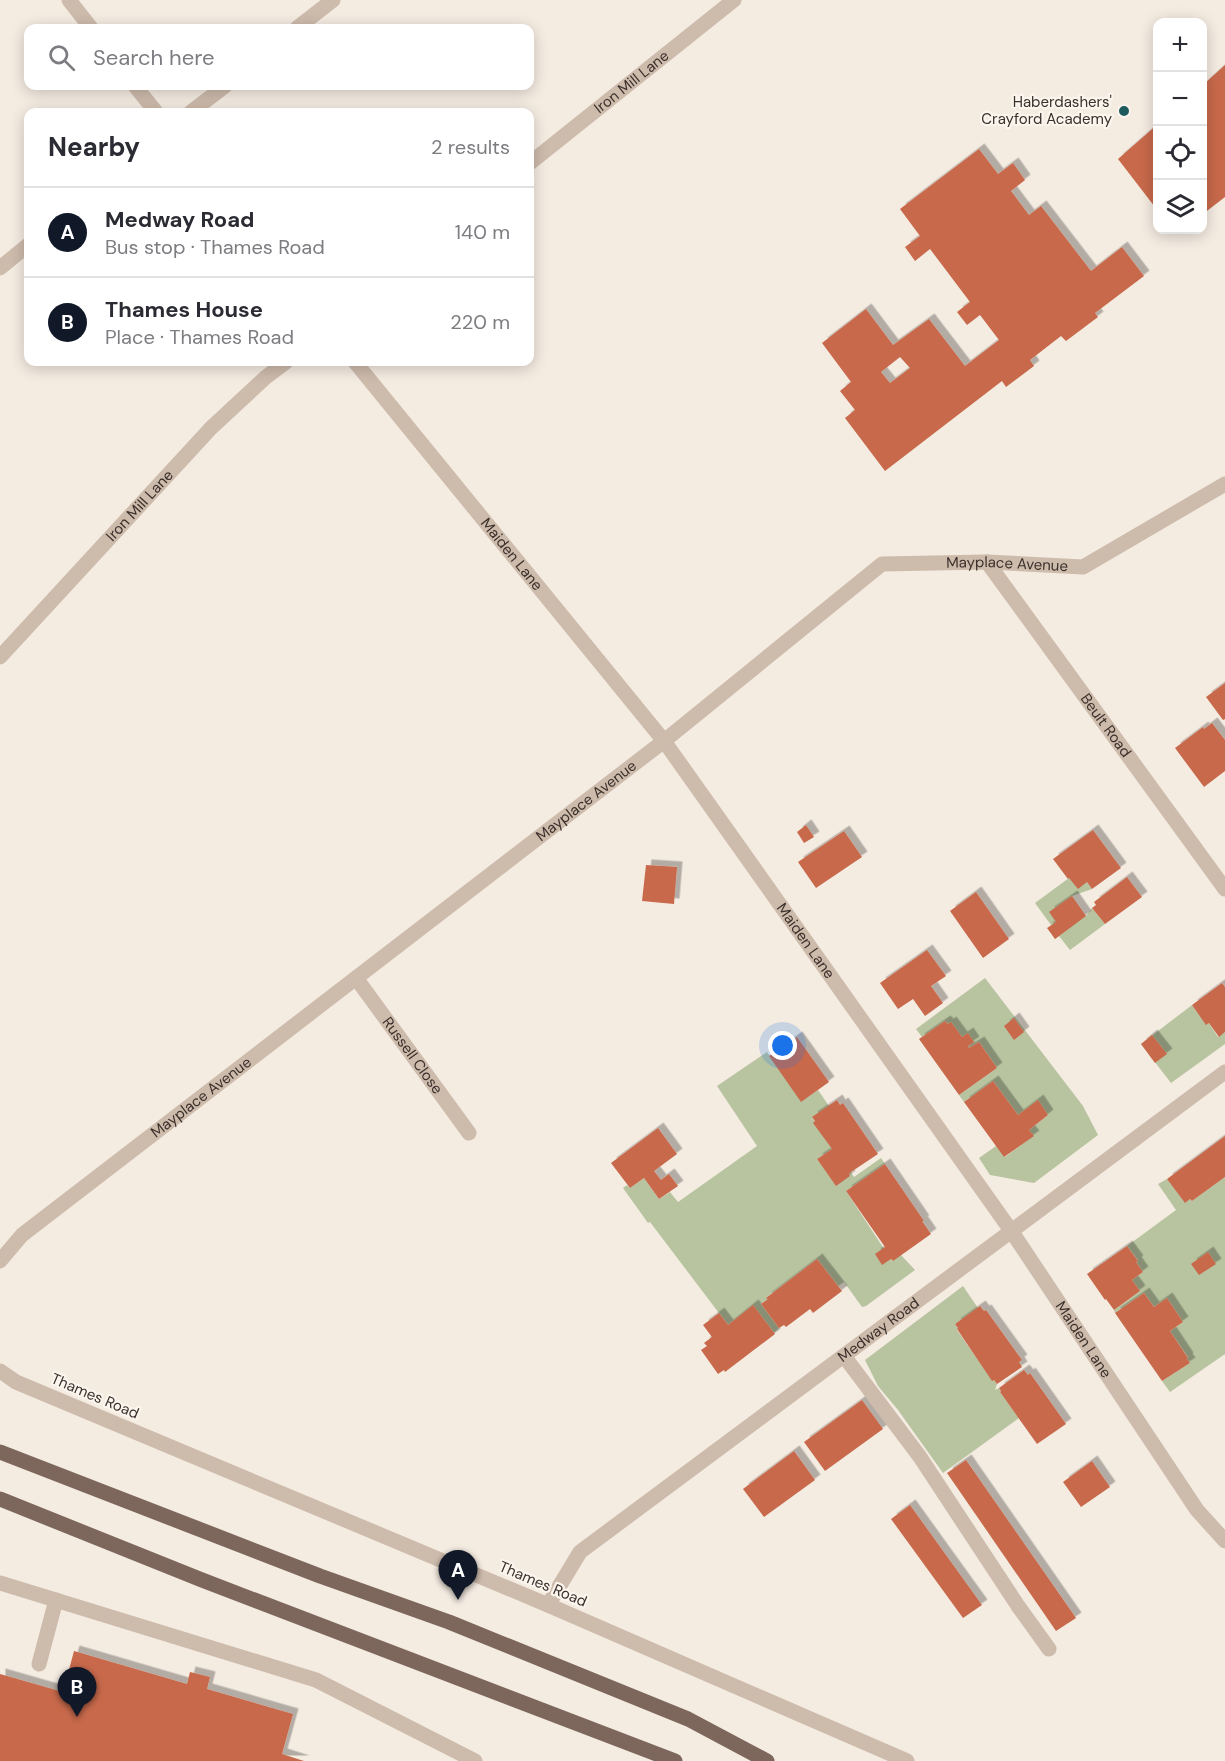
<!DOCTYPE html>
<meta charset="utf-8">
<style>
:root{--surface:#fff;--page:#f2f2f3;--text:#2b2b33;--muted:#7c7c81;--line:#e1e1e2;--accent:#111827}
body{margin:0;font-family:"DM Sans",sans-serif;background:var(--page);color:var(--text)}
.controls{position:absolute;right:18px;top:18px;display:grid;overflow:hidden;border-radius:12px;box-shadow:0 3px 15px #0003}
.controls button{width:54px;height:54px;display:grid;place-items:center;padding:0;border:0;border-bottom:2px solid var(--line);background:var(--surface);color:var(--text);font:30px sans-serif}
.you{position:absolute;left:783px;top:1046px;width:21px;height:21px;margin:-15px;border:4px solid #fff;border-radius:50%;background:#1a73e8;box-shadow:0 0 0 9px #1a73e833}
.badge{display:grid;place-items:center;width:39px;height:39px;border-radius:50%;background:var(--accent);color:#fff;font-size:20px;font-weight:700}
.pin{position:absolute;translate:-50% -50px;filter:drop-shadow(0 2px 3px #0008)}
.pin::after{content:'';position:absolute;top:32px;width:21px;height:18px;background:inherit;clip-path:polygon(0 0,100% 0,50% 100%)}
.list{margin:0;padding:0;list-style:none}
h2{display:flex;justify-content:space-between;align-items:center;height:78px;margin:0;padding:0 24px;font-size:26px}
h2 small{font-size:20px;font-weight:400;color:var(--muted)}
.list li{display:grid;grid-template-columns:39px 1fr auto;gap:18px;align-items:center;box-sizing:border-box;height:90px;padding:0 24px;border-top:2px solid var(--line)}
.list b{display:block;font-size:22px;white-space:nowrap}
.list p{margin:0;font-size:20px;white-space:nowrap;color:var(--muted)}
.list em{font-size:20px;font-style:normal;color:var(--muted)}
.icon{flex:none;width:33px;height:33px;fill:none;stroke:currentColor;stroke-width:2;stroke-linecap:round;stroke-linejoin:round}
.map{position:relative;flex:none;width:1225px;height:1761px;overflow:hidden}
.search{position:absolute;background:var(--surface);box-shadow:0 3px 15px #0003;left:24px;top:24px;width:510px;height:66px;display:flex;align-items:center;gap:15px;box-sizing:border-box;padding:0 21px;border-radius:12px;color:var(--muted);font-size:22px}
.panel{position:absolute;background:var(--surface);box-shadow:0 3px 15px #0003;left:24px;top:108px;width:510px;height:258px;border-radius:12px}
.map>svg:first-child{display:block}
.green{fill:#b8c4a0}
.building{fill:#c8694b;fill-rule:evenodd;filter:url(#shadow)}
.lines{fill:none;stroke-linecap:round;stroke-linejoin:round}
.lane{stroke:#cdbbac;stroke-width:15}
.street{stroke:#cdbbac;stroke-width:15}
.primary{stroke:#7d675c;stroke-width:15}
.poi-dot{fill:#1f5a5e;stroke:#fbf5ee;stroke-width:2}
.labels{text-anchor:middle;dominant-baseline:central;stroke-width:4.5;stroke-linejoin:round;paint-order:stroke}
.street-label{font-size:15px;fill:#3b302b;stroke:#fbf5ee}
.poi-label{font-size:15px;fill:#3b302b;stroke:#fbf5ee;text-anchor:end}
</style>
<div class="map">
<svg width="1225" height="1761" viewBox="0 0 1225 1761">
<defs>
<filter id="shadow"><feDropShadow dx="5.5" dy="-5.5" stdDeviation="0" flood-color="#0004"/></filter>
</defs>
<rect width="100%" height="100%" fill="#f4ebe1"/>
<g class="green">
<polygon points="1069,878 1087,882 1092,889 1072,896 1086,916 1092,908 1105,924 1070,950 1059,936 1055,939 1051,925 1035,903"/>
<polygon points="985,978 1083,1106 1098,1135 1034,1183 990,1175 979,1158 996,1146 1005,1157 1033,1136 1029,1130 1048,1115 1038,1101 1018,1115 993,1081 964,1102 959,1095 997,1068 979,1042 969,1048 968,1046 974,1042 962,1037 945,1021 922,1037 916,1029"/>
<polygon points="1192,1005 1206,1024 1209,1023 1218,1037 1225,1032 1225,1044 1171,1083 1141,1044"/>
<polygon points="767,1052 801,1101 818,1090 829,1106 812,1118 815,1121 814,1123 832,1149 817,1159 836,1185 851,1172 854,1177 881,1158 885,1164 846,1191 892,1261 901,1255 915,1270 866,1306 862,1307 844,1282 838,1286 817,1259 767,1297 768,1299 761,1304 779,1328 774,1333 753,1306 728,1325 650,1222 648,1223 623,1188 627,1185 630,1188 644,1178 659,1199 670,1192 678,1202 757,1146 717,1086"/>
<polygon points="1225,1177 1225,1354 1170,1392 1162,1381 1190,1363 1187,1359 1188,1357 1170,1331 1183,1322 1167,1298 1154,1307 1144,1293 1115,1313 1114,1310 1140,1291 1132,1280 1143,1272 1136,1262 1138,1260 1127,1246 1176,1210 1158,1184 1167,1179 1185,1202 1190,1199 1192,1201"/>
<polygon points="963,1286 978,1308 955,1324 958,1328 957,1330 992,1380 994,1380 997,1384 995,1390 999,1388 1001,1391 1000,1392 1019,1418 943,1473 898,1410 878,1386 865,1360"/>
</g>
<g class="building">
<polygon points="1225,65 1225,197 1203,214 1203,85"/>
<polygon points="1158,124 1158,211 1118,159"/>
<path d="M979 149 998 174 1013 163 1025 180 1011 191 1029 215 1041 206 1091 271 1122 247 1144 276 1095 313 1098 317 1066 341 1061 336 1030 360 1034 366 1006 387 1002 381 885 471 845 418 855 410 840 391 851 382 822 343 866 309 893 345 929 319 965 366 999 340 980 315 967 325 957 312 970 302 930 249 915 261 905 247 920 236 900 209ZM900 357 910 368 890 383 881 372Z"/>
<polygon points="1225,683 1225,719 1223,720 1206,697"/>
<polygon points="1212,723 1225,740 1225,771 1204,787 1175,748 1203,727 1204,729"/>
<polygon points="806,825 814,837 804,843 797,832"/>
<polygon points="1093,830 1121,868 1092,889 1087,882 1078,889 1069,878 1068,879 1053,859"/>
<polygon points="844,831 862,857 816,888 798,862"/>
<polygon points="646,865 677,867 674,904 642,901"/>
<polygon points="1127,877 1142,897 1105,924 1092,908 1096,905 1094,902"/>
<polygon points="976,892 1009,939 983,958 950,911"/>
<polygon points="1072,896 1086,916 1055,939 1047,928 1056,922 1049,912"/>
<polygon points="927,950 946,976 931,986 943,1003 925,1016 913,999 898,1009 880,983"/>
<polygon points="1222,983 1225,987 1225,1032 1219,1037 1209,1023 1206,1025 1192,1005"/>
<polygon points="1014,1018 1024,1032 1014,1040 1004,1026"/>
<polygon points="945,1021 948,1024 951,1022 962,1037 968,1033 974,1042 968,1046 969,1048 979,1042 997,1068 959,1095 919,1039"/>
<polygon points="1152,1035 1167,1054 1155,1063 1141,1044"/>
<polygon points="797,1037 829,1082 801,1102 769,1056"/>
<polygon points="993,1081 1018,1115 1038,1100 1048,1115 1029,1130 1034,1136 1004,1157 964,1102"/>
<polygon points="837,1100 840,1105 843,1103 878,1154 851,1172 849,1174 850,1176 836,1186 817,1159 832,1149 813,1123 815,1121 812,1117"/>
<polygon points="658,1128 677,1154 654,1171 661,1180 669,1174 678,1186 659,1199 644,1178 630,1188 611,1163"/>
<polygon points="1225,1136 1225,1177 1192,1201 1190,1199 1185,1203 1167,1179"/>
<polygon points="885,1164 924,1221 922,1221 931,1234 893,1261 891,1259 882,1265 875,1254 885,1247 846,1191"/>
<polygon points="1127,1246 1138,1261 1136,1262 1143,1272 1132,1280 1140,1291 1114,1310 1106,1299 1105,1300 1087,1274"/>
<polygon points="1208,1252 1216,1264 1199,1275 1191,1264"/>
<polygon points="817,1259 842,1291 813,1313 810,1309 786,1327 784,1325 779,1328 761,1304 768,1299 766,1298"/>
<polygon points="1144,1293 1154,1307 1167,1298 1183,1322 1170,1331 1188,1358 1187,1359 1190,1363 1162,1381 1115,1313"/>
<polygon points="753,1305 775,1334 725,1372 724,1370 718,1374 701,1350 707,1346 704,1343 712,1337 703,1325 719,1313 728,1325"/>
<polygon points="980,1306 984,1311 986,1310 1022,1360 1019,1362 1022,1367 997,1384 994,1380 992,1381 957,1329 958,1328 955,1324"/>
<polygon points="1024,1370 1028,1375 1030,1373 1066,1424 1037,1444 1000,1392 1001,1391 999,1388"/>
<polygon points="862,1400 883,1429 825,1471 804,1442"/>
<polygon points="794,1451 815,1480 764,1517 743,1489"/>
<polygon points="966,1460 1076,1618 1056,1631 947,1473"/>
<polygon points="1092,1461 1110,1487 1081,1507 1063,1482"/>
<polygon points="910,1505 982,1605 963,1618 891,1519"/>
<polygon points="74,1651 187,1684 190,1672 210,1677 207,1689 293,1714 282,1754 304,1761 0,1761 0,1674 63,1692"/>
</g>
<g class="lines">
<g class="lane">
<polyline points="844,1356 920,1457 1018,1606 1049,1649"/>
<polyline points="0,1583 316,1680 475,1761"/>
<polyline points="39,1664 56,1600"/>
</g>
<g class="street">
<polyline points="69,0 91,28"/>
<polyline points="297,28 333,0"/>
<polyline points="135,86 156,112"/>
<polyline points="191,112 225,86"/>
<path id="s1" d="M530 163 734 0"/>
<polyline points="0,268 28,245"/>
<path id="s2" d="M355 362 664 741 1012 1232 1197 1510 1225 1541"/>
<path id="s3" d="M987 562 1225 889"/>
<path id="s4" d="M0 657 211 428 266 377 286 362"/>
<path id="s5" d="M356 978 469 1133"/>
<path id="s6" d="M0 1261 22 1235 664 741 882 564 987 562 1083 567 1225 484"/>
<polyline points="0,1371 16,1382 548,1605 907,1761"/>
<path id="s7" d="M548 1605 580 1552 1225 1072"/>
</g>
<g class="primary">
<polyline points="0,1452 320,1576 449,1622 688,1719 767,1761"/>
<polyline points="0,1499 202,1580 675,1761"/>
</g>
</g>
<circle class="poi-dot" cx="1124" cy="111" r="6"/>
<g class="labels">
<g class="street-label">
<text stroke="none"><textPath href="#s1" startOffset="130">Iron Mill Lane</textPath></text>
<text stroke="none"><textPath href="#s4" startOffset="206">Iron Mill Lane</textPath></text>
<text stroke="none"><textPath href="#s2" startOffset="248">Maiden Lane</textPath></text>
<text stroke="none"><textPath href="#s6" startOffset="1250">Mayplace Avenue</textPath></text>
<text stroke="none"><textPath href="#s3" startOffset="202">Beult Road</textPath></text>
<text stroke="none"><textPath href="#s6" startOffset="746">Mayplace Avenue</textPath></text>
<text stroke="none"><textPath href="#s2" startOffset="734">Maiden Lane</textPath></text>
<text stroke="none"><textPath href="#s5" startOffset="96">Russell Close</textPath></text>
<text stroke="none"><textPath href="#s6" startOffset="260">Mayplace Avenue</textPath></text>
<text stroke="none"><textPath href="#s7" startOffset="434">Medway Road</textPath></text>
<text stroke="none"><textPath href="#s2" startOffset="1220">Maiden Lane</textPath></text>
<text transform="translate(95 1396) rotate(23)">Thames Road</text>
<text transform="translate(543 1584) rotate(23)">Thames Road</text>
</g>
<g class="poi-label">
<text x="1112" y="102">Haberdashers'<tspan x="1112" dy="17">Crayford Academy</tspan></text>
</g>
</g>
</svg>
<div class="controls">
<button>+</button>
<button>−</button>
<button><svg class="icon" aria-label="locate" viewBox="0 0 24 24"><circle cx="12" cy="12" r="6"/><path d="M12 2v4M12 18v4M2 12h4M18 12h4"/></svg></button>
<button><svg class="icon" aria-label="layers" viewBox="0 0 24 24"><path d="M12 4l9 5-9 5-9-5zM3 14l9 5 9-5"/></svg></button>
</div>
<div class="you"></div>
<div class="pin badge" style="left:458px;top:1600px">A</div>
<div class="pin badge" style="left:77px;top:1717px">B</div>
<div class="search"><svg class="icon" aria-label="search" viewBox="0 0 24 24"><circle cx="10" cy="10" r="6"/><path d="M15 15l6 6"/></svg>Search here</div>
<section class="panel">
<h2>Nearby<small>2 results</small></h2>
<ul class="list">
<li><span class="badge">A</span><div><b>Medway Road</b><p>Bus stop · Thames Road</p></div><em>140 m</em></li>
<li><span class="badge">B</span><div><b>Thames House</b><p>Place · Thames Road</p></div><em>220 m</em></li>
</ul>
</section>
</div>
